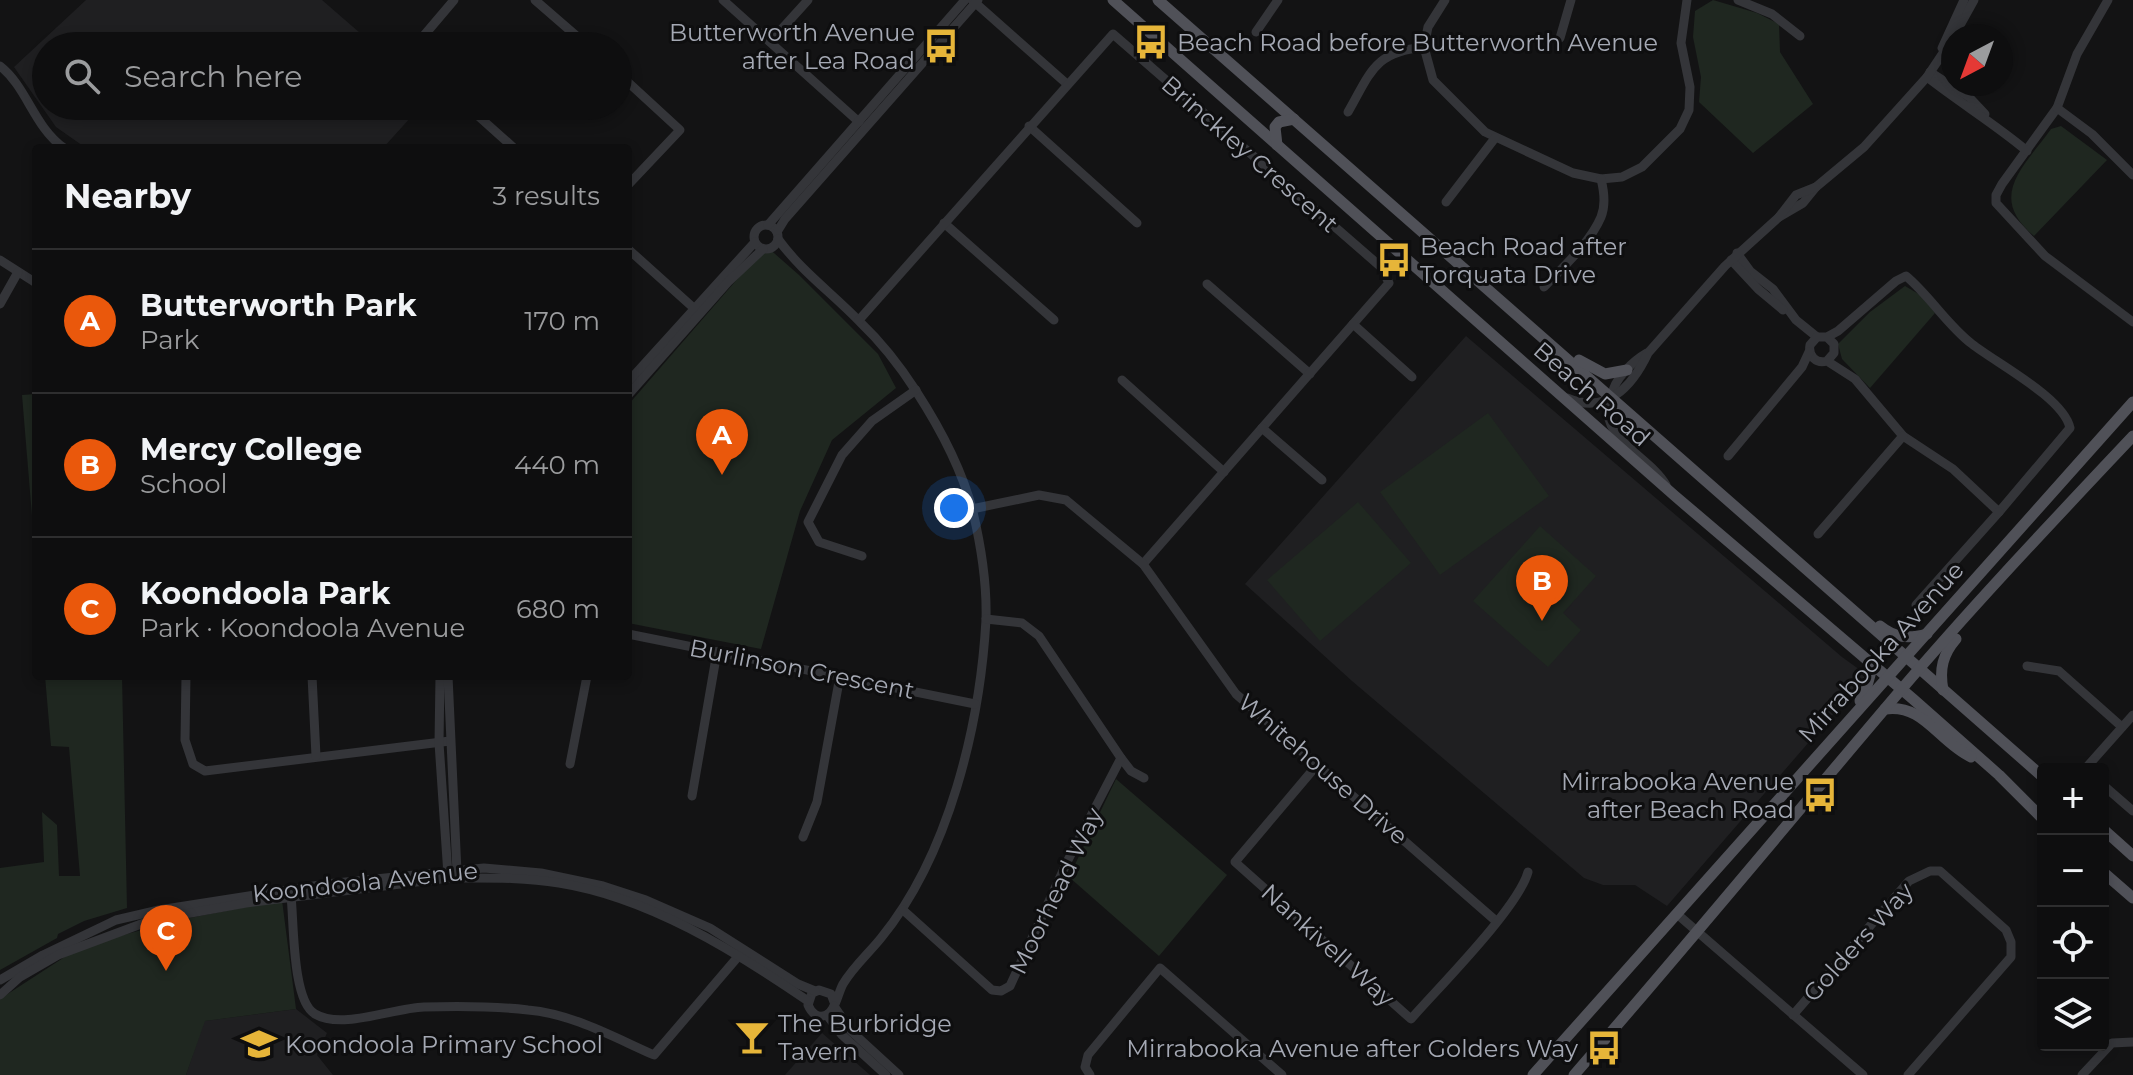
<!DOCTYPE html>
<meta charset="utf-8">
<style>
:root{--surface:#0e0e0f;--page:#171718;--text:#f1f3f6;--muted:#9b9c9e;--line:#2e2e2f;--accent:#ea580c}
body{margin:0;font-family:Montserrat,sans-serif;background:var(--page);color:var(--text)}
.controls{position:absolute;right:24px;bottom:24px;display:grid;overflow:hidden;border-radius:8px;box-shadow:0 4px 12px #0003}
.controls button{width:72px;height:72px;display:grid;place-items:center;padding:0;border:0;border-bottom:2px solid var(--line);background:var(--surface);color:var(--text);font:40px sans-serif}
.compass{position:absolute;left:1941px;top:24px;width:72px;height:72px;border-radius:50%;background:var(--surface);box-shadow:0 4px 12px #0003;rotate:221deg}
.you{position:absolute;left:954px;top:508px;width:28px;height:28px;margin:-20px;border:6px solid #fff;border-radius:50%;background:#1a73e8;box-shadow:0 0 0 12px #1a73e833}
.badge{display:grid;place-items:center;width:52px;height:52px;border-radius:50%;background:var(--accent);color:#fff;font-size:26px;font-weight:700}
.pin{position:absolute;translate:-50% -66px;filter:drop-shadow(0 2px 4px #0008)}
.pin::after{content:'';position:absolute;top:42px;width:28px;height:24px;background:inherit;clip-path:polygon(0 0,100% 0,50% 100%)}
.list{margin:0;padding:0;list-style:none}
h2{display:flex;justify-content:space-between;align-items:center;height:104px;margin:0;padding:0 32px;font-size:34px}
h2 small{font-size:26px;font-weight:400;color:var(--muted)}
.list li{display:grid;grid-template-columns:52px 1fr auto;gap:24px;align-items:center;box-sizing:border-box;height:144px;padding:0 32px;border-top:2px solid var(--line)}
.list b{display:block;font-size:30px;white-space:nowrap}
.list p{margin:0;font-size:26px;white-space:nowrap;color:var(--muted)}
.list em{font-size:26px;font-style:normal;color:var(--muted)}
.icon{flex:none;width:44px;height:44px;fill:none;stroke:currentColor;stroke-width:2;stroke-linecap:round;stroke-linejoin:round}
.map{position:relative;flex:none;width:2133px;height:1075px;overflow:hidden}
.search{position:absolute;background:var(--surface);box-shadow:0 4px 12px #0003;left:32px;top:32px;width:600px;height:88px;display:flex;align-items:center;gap:20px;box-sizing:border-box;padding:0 28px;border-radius:44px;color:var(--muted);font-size:30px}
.panel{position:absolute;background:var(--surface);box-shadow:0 4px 12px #0003;left:32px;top:144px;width:600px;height:536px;border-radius:8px}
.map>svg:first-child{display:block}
.built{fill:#1f1f21}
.green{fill:#1f2720}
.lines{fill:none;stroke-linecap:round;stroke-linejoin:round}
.minor{stroke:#343539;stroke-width:9}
.major{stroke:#505158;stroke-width:11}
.labels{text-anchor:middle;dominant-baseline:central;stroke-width:6;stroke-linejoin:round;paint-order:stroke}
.poi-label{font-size:24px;fill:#a5a9b4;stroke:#0e0e0f;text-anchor:start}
.street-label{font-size:24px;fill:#a5a9b4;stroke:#0e0e0f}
</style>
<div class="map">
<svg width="2133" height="1075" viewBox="0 0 2133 1075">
<rect width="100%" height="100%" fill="#131314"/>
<g class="built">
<polygon points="86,0 322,0 375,46 46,46 46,106 421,106 383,148 86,148 56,127 14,67"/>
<polygon points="1466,336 1842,657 1867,675 1667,906 1635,885 1603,885 1584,878 1352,681 1245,584"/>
<polygon points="296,1009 327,1033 317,1055 333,1075 186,1075 204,1021"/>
<polygon points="822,1033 870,1075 785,1075"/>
</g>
<g class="green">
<polygon points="1713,0 1757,13 1779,24 1780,52 1813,104 1753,153 1699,102 1701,77 1693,37 1695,11"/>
<path d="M2061 126 2107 160 2034 236C1987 196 2023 168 2051 129Z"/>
<polygon points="766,246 799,275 878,354 896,388 832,440 800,511 761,649 628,623 628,405"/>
<polygon points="1905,286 1922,296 1935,313 1870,388 1842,359 1838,344 1870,312"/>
<polygon points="36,394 36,564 22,395"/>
<polygon points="1488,413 1549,496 1440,575 1380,492"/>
<polygon points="1358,502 1411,563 1320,641 1267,580"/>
<polygon points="1540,526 1596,576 1563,613 1581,630 1548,667 1473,601"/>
<polygon points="45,676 122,676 127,908 84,921 58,934 57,938 0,970 0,868 44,862 42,812 57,825 59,876 80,876 69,747 51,746"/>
<polygon points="1116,779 1227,875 1159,956 1069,877"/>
<polygon points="282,900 296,1009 205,1021 186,1075 0,1075 0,999 80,947 174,921"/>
</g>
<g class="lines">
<g class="minor">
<polyline points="535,0 588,46"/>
<polyline points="723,0 859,122"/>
<polyline points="972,0 1067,84"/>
<polyline points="1445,0 1428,27 1424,47 1433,80 1485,132 1573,173 1601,179 1622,177 1642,167 1680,129 1689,110 1690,87 1681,43 1687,0"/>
<polyline points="1738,0 1772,14 1800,36"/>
<polyline points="2108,0 2077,54 2057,108 2002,184 1996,195 1996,203 2045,256 2133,322"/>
<polyline points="1256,32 1278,0"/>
<polyline points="1954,36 1974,0"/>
<polyline points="1560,38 1571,0"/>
<polyline points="770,42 808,0"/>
<polyline points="415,46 454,0"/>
<polyline points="1942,48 1964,0"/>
<path d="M0 66C27 87 34 127 64 148"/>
<polyline points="1930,72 1969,97 1985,114"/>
<polyline points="618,73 680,130 628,185"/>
<path d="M1927 77C1960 103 1995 124 2027 151"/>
<polyline points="467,106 514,148"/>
<polyline points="2057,108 2092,134 2133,175"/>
<path d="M1348 112C1371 72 1374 52 1424 47"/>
<polyline points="1029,126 1137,223"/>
<polyline points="1446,202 1495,138"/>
<polyline points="1779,217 1803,203 1816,187 1864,147 1927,77 1953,38"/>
<polyline points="944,223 1054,320"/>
<circle cx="766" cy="237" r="12"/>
<polyline points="768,225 965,0"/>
<polyline points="777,232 785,219 978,0"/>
<path d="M778 239C801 271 832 293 859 321 881 342 900 366 916 391 940 428 962 469 973 512 981 546 987 585 986 620 980 725 949 855 881 938 869 953 853 967 843 984 838 993 835 1012 826 1015 817 1019 811 1012 808 1005L812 993 819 990 831 994 834 1002"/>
<polyline points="628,249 697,311"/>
<polyline points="1737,253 1750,271 1773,289 1796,320 1817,337"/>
<polyline points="0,260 36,283"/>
<polyline points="1731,260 1758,289 1783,310"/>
<polyline points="1207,284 1310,374"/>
<path d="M1544 287C1563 267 1590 243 1601 217 1606 205 1604 191 1601 179"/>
<polyline points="0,304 18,272"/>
<polyline points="859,320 1113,34 1381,267 1389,283 1143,564"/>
<polyline points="1353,324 1412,377"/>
<path d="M1827 337 1838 331 1896 281 1906 276C1930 296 1947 325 1972 344 1996 363 2064 398 2070 428L1999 512 1953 469 1903 436 1855 379 1827 361C1816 364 1808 356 1810 345L1817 337H1827L1834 344V353L1827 361"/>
<path d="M1647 353C1633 361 1614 379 1612 395 1611 401 1608 407 1608 413 1610 443 1652 460 1666 485"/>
<polyline points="1122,380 1224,472"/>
<polyline points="628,382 755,242"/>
<polyline points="628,395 728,282 763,249"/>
<path d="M1567 398C1606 415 1632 387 1648 353L1725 266 1779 217 1796 195 1816 187"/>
<polyline points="1262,428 1322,480"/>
<polyline points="1728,456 1802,367 1809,352"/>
<polyline points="972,509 1039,495 1066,500 1143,564 1236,694 1496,921"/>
<polyline points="1818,534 1903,436"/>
<polyline points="862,556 819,542 808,522 842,455 872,421 916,390"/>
<polyline points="1916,605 1999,512"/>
<polyline points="628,634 975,704"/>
<polyline points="2027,666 2059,671 2122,727"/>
<polyline points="186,676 185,740 193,764 205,771 450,741"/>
<polyline points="312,676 316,756"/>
<polyline points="440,676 439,743 448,875"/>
<polyline points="448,676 457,872"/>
<polyline points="1121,758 1131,771 1144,778"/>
<polyline points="570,764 587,676"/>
<path d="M1317 765 1235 862 1411 1019C1439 987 1518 908 1528 872"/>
<polyline points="2085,769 2133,715"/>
<polyline points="2103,785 2133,811"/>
<polyline points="692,796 717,652"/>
<polyline points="803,837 817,802 840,676"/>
<path d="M291 896C294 922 292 1001 315 1014 342 1030 393 1008 424 1007 458 1006 494 1006 528 1010 573 1014 613 1037 654 1055L742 952"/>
<polyline points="903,910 992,990 1001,991 1010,986 1068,860 1121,758 1039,636 1022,623 986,619"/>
<polyline points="1677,914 1863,1075"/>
<polyline points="0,980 43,955 116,920 159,910 326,884 484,868 541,873 603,886 646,900 710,928 798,984 815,991"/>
<path d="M0 995 20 977 58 955 152 920 246 903 449 878C486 878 523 877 559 883 648 897 735 951 808 1001"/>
<polyline points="834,1006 851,1031 899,1075"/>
<polyline points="827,1015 842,1035 886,1075"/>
<polyline points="1793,1015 1909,881 1930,871 1940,871 2006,930 2011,942 2011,957 1908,1075"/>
<polyline points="1090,1075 1085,1067 1088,1055 1160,968 1282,1075"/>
<polyline points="2082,1075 2112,1043 2133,1042"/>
</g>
<g class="major">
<polyline points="1113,0 1675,496 1913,699 1999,775 2043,819"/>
<polyline points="1158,0 2043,777"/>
<polyline points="1277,145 1275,127 1279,122 1294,119"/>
<polyline points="1579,360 1605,374 1627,370"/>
<path d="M1880 626C1895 638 1908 639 1927 634"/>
<path d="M1943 690C1939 669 1943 654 1956 639"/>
<polyline points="1860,701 1865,693 1873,664"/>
<path d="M1885 709C1923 703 1939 742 1971 757"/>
<polyline points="2103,829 2133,856"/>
<polyline points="2103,872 2133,898"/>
<polyline points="1533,1075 2133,402"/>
<path d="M1574 1075C1684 949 1791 819 1900 691 1975 603 2054 520 2133 436"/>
</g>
</g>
<defs>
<g id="bus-bare" transform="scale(2.76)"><path d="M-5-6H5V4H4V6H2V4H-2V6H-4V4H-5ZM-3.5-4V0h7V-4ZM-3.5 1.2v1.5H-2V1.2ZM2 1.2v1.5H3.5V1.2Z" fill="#e6b539" stroke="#0e0e0f" stroke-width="2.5" paint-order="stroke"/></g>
<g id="bar-bare" transform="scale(2.76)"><path d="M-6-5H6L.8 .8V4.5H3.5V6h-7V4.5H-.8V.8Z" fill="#e6b539" stroke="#0e0e0f" stroke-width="2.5" paint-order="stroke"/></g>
<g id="school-bare" transform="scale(2.76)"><path d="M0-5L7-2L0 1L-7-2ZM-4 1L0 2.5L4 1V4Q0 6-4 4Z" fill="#e6b539" stroke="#0e0e0f" stroke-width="2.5" paint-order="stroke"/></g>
</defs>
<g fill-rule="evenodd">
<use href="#bus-bare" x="1151" y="42"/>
<use href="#bus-bare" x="941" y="46"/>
<use href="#bus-bare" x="1394" y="260"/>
<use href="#bus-bare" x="1820" y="795"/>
<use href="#bar-bare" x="752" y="1037"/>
<use href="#school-bare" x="259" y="1044"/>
<use href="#bus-bare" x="1604" y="1048"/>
</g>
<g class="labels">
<g class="poi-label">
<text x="915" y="32" text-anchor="end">Butterworth Avenue<tspan x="915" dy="28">after Lea Road</tspan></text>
<text x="1177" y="42">Beach Road before Butterworth Avenue</text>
<text x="1420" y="246">Beach Road after<tspan x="1420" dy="28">Torquata Drive</tspan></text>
<text x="1794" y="781" text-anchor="end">Mirrabooka Avenue<tspan x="1794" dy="28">after Beach Road</tspan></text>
<text x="778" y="1023">The Burbridge<tspan x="778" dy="28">Tavern</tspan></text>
<text x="285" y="1044">Koondoola Primary School</text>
<text x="1578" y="1048" text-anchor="end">Mirrabooka Avenue after Golders Way</text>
</g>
<g class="street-label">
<text transform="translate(1250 154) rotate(41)">Brinckley Crescent</text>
<text transform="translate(1592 394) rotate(41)">Beach Road</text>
<text transform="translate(1881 652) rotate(-48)">Mirrabooka Avenue</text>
<text transform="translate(802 669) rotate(11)">Burlinson Crescent</text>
<text transform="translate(1323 769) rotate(41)">Whitehouse Drive</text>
<text transform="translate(365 882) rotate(-6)">Koondoola Avenue</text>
<text transform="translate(1056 891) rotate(-64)">Moorhead Way</text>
<text transform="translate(1858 942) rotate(-48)">Golders Way</text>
<text transform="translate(1328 945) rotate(42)">Nankivell Way</text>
</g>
</g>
</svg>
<div class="controls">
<button>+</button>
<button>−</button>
<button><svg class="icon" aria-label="locate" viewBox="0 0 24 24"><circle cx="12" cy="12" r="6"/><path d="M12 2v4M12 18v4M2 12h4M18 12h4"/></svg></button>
<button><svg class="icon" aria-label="layers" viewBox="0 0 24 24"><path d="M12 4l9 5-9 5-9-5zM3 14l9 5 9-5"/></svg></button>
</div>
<svg class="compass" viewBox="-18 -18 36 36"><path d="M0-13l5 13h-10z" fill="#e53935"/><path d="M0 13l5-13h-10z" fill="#9b9c9e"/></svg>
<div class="you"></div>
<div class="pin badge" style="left:722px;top:475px">A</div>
<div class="pin badge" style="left:1542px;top:621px">B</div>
<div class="pin badge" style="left:166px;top:971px">C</div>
<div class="search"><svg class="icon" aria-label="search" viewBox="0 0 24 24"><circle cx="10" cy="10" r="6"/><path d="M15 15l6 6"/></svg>Search here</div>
<section class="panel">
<h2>Nearby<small>3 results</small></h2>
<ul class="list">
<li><span class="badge">A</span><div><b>Butterworth Park</b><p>Park</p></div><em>170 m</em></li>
<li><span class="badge">B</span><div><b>Mercy College</b><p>School</p></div><em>440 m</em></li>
<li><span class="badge">C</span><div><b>Koondoola Park</b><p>Park · Koondoola Avenue</p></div><em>680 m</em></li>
</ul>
</section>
</div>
